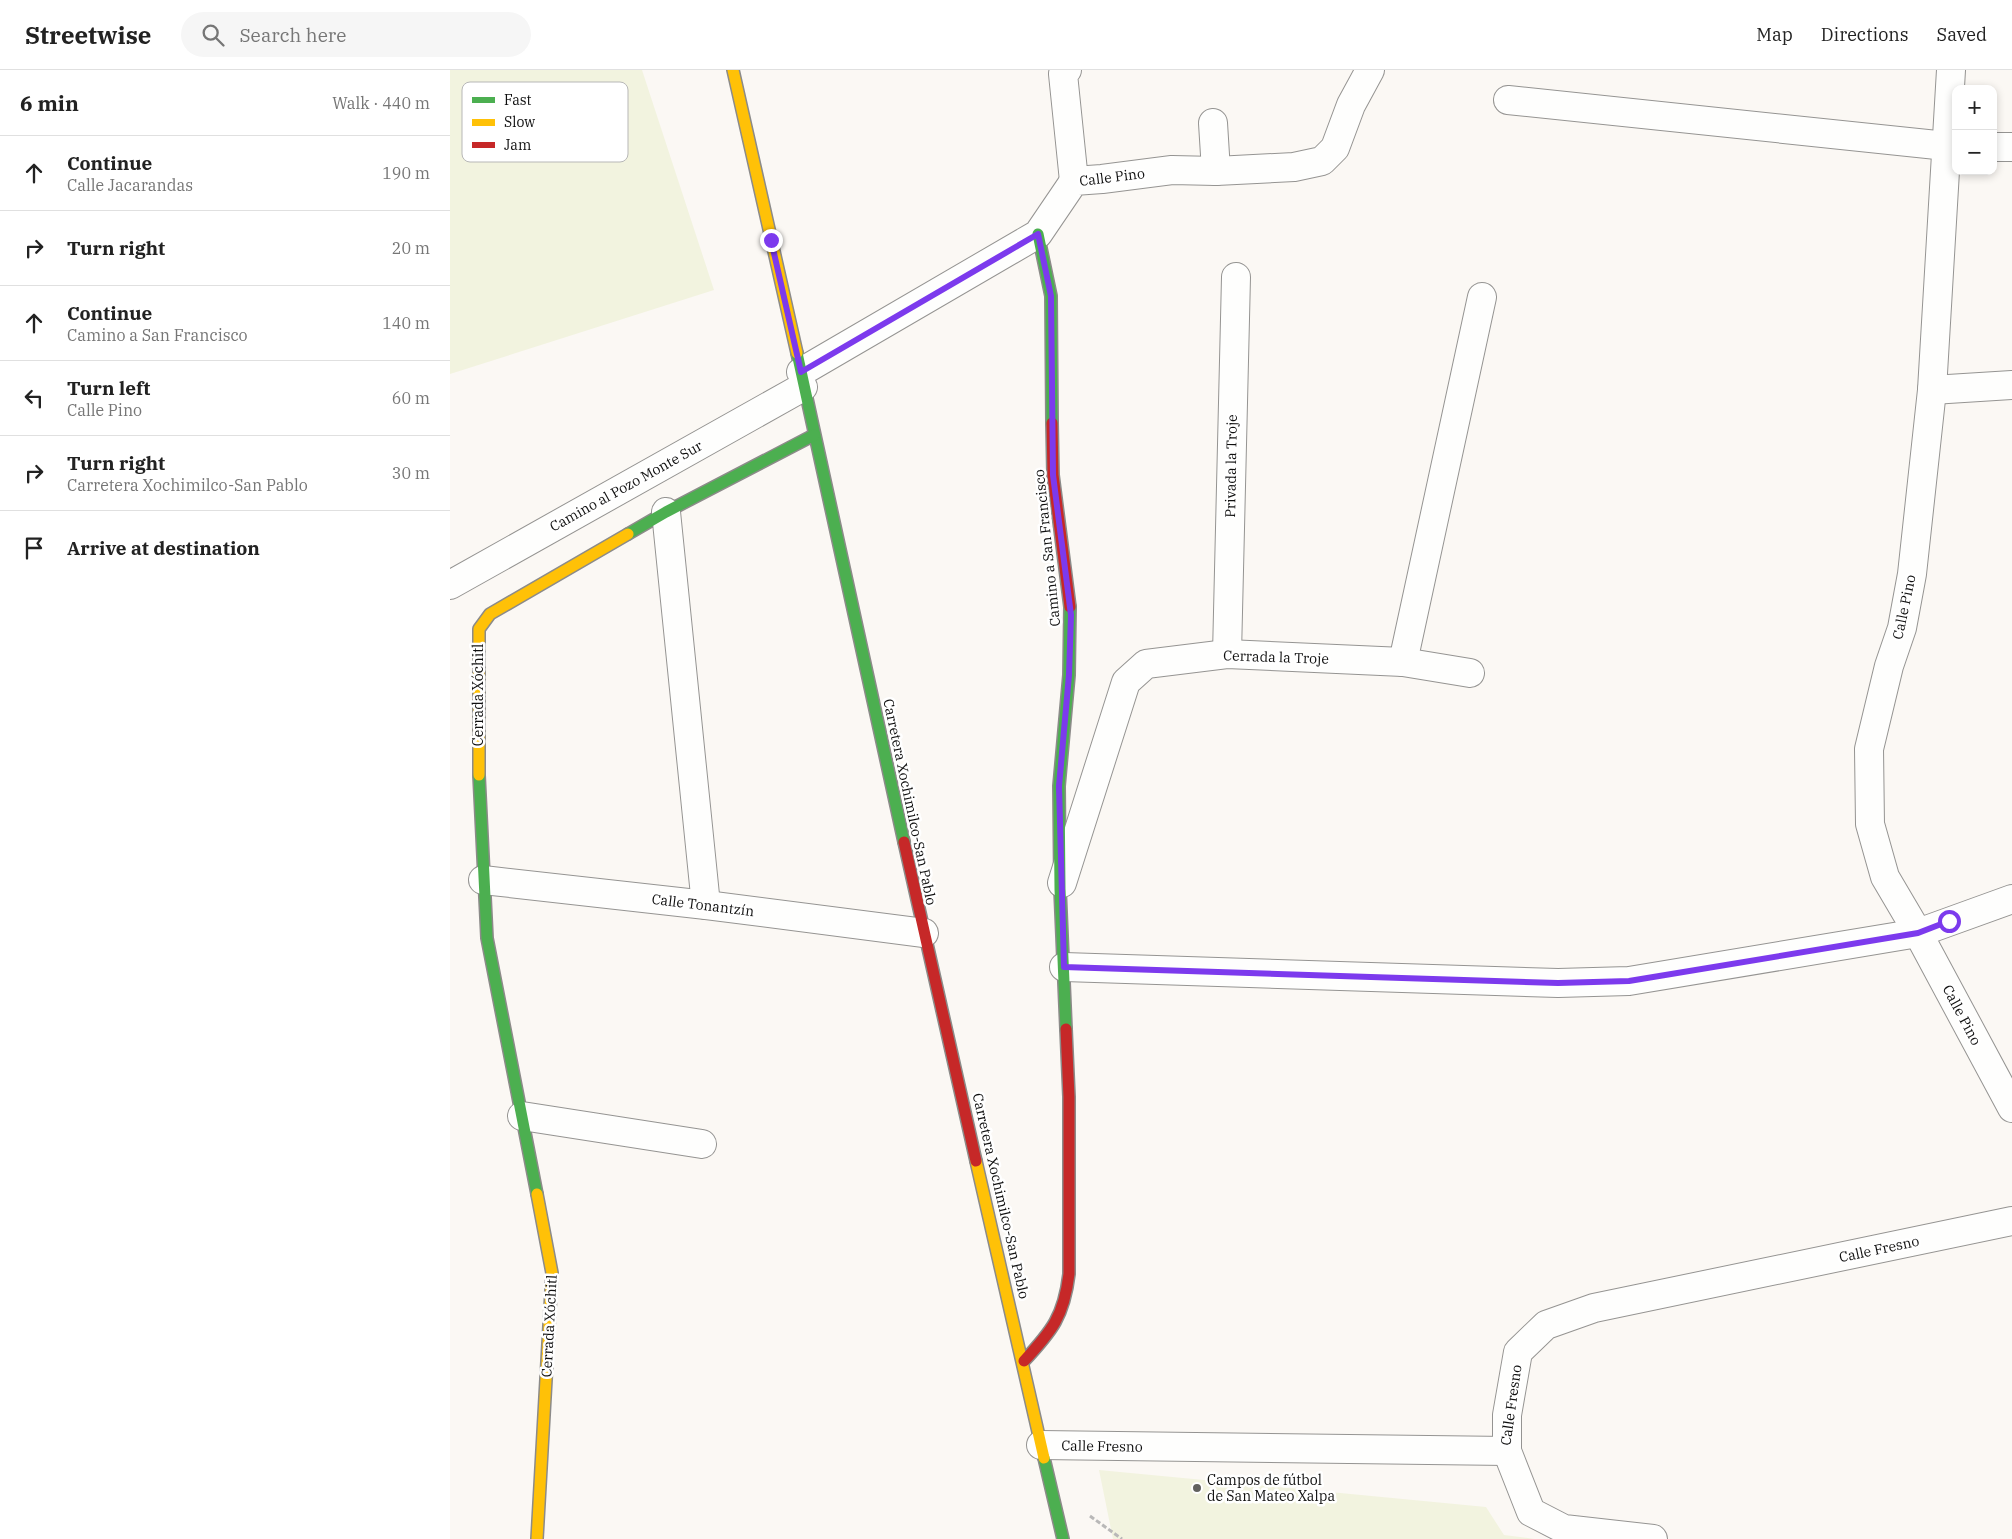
<!DOCTYPE html>
<meta charset="utf-8">
<style>
:root{--surface:#fff;--page:#f6f6f6;--text:#222;--muted:#767676;--line:#e0e0e0}
body{margin:0;font-family:"IBM Plex Serif",serif;background:var(--page);color:var(--text)}
.controls{position:absolute;right:15px;top:15px;display:grid;overflow:hidden;border-radius:10px;box-shadow:0 2px 8px #0003}
.controls button{width:45px;height:45px;display:grid;place-items:center;padding:0;border:0;border-bottom:1px solid var(--line);background:var(--surface);color:var(--text);font:25px sans-serif}
.stop{position:absolute;width:15px;height:15px;margin:-11px;border:4px solid #7c3aed;border-radius:50%;background:#fff}
.stop.end{background:#7c3aed;border-color:#fff;box-shadow:0 1px 5px #0008}
.list{margin:0;padding:0;list-style:none}
h2{display:flex;justify-content:space-between;align-items:center;height:65px;margin:0;padding:0 20px;font-size:21px}
h2 small{font-size:16px;font-weight:400;color:var(--muted)}
.list li{display:grid;grid-template-columns:32px 1fr auto;gap:15px;align-items:center;box-sizing:border-box;height:75px;padding:0 20px;border-top:1px solid var(--line)}
.list b{display:block;font-size:19px;white-space:nowrap}
.list p{margin:0;font-size:16px;white-space:nowrap;color:var(--muted)}
.list em{font-size:16px;font-style:normal;color:var(--muted)}
.icon{flex:none;width:28px;height:28px;fill:none;stroke:currentColor;stroke-width:2;stroke-linecap:round;stroke-linejoin:round}
.map{position:relative;flex:none;width:1562px;height:1469px;overflow:hidden}
header{display:flex;align-items:center;gap:30px;box-sizing:border-box;height:70px;padding:0 25px;background:var(--surface);border-bottom:1px solid var(--line)}
header strong{font-size:24px}
nav{display:flex;gap:28px;margin-inline-start:auto;font-size:18px}
.search{width:350px;height:45px;background:var(--page);display:flex;align-items:center;gap:12px;box-sizing:border-box;padding:0 18px;border-radius:28px;color:var(--muted);font-size:19px}
main{display:flex}
aside{flex:1;background:var(--surface)}
.map>svg:first-child{display:block}
.pitch{fill:#f2f3df}
.lines{fill:none;stroke-linecap:round;stroke-linejoin:round}
.street-casing{stroke:#959492;stroke-width:30}
.fast-casing{stroke:#8c8b89;stroke-width:14}
.slow-casing{stroke:#8c8b89;stroke-width:14}
.jam-casing{stroke:#8c8b89;stroke-width:14}
.path{stroke:#b9b8b8;stroke-width:3;stroke-dasharray:5 2.5;stroke-linecap:butt}
.street{stroke:#fefefd;stroke-width:28}
.fast{stroke:#4caf50;stroke-width:11}
.slow{stroke:#ffc107;stroke-width:11}
.jam{stroke:#c62828;stroke-width:11}
.route{stroke:#7c3aed;stroke-width:6}
.poi-dot{fill:#62615f;stroke:#fff;stroke-width:2}
.labels{text-anchor:middle;dominant-baseline:central;stroke-width:5;stroke-linejoin:round;paint-order:stroke}
.street-label{font-size:14px;fill:#0f0f0f;stroke:#fff}
.poi-label{font-size:14px;fill:#0f0f0f;stroke:#fff;text-anchor:start}
.key{fill:#fff;stroke:#b7b7b7;stroke-width:1}
.key-label{font-size:14px;fill:#0f0f0f}
</style>
<header>
<strong>Streetwise</strong>
<div class="search"><svg class="icon" aria-label="search" viewBox="0 0 24 24"><circle cx="10" cy="10" r="6"/><path d="M15 15l6 6"/></svg>Search here</div>
<nav><a>Map</a><a>Directions</a><a>Saved</a></nav>
</header>
<main>
<aside>
<h2>6 min<small>Walk · 440 m</small></h2>
<ul class="list">
<li><svg class="icon" aria-label="ahead" viewBox="0 0 24 24"><path d="M12 20V5M6 11l6-6 6 6"/></svg><div><b>Continue</b><p>Calle Jacarandas</p></div><em>190 m</em></li>
<li><svg class="icon" aria-label="right" viewBox="0 0 24 24"><path d="M7 20v-9h11M14 6l5 5-5 5"/></svg><div><b>Turn right</b></div><em>20 m</em></li>
<li><svg class="icon" aria-label="ahead" viewBox="0 0 24 24"><path d="M12 20V5M6 11l6-6 6 6"/></svg><div><b>Continue</b><p>Camino a San Francisco</p></div><em>140 m</em></li>
<li><svg class="icon" aria-label="left" viewBox="0 0 24 24"><path d="M17 20v-9H6M10 6l-5 5 5 5"/></svg><div><b>Turn left</b><p>Calle Pino</p></div><em>60 m</em></li>
<li><svg class="icon" aria-label="right" viewBox="0 0 24 24"><path d="M7 20v-9h11M14 6l5 5-5 5"/></svg><div><b>Turn right</b><p>Carretera Xochimilco-San Pablo</p></div><em>30 m</em></li>
<li><svg class="icon" aria-label="arrive" viewBox="0 0 24 24"><path d="M6 21V4h12l-3 4 3 4H6"/></svg><div><b>Arrive at destination</b></div></li>
</ul>
</aside>
<div class="map">
<svg width="1562" height="1469" viewBox="0 0 1562 1469">
<rect width="100%" height="100%" fill="#fbf8f4"/>
<g class="pitch">
<polygon points="0,0 192,0 264,220 0,304"/>
<polygon points="649,1400 1036,1437 1054,1465 1085,1469 663,1469"/>
</g>
<g class="lines">
<g class="street-casing">
<g id="street">
<polyline points="617,0 613,4 624,111"/>
<polyline points="1501,0 1482,320 1462,504 1452,558 1439,596 1419,679 1420,754 1435,807 1468,863 1562,1038"/>
<polyline points="1058,30 1506,77"/>
<polyline points="763,53 766,101"/>
<polyline points="1543,77 1562,77"/>
<polyline points="351,302 588,164 624,111 652,109 722,100 766,101 844,97 872,91 885,78 901,35 920,0"/>
<polyline points="1482,320 1562,315"/>
<polyline points="216,442 256,835"/>
<polyline points="0,515 353,317"/>
<polyline points="777,584 786,207"/>
<polyline points="953,592 1032,227"/>
<polyline points="33,810 256,835 474,863"/>
<polyline points="612,813 676,612 696,594 777,584 953,592 1020,603"/>
<polyline points="614,897 1108,913 1179,911 1468,863 1562,829"/>
<polyline points="72,1046 252,1074"/>
<polyline points="591,1375 1057,1381 1057,1345 1068,1282 1096,1255 1144,1238 1562,1151"/>
<polyline points="1057,1381 1081,1442 1114,1459 1203,1469"/>
</g>
</g>
<g class="fast-casing">
<g id="fast">
<polyline points="588,164 601,226 602,353"/>
<polyline points="347,283 454,772"/>
<polyline points="178,464 216,442 364,365"/>
<polyline points="29,705 37,868 87,1124"/>
<polyline points="616,959 610,819 609,716 619,605 620,537"/>
<polyline points="594,1388 613,1469"/>
</g>
</g>
<g class="slow-casing">
<g id="slow">
<polyline points="283,0 347,283"/>
<polyline points="29,705 29,559 40,544 178,464"/>
<polyline points="526,1091 594,1388"/>
<polyline points="87,1124 102,1203 87,1469"/>
</g>
</g>
<g class="jam-casing">
<g id="jam">
<polyline points="602,353 603,405 620,537"/>
<polyline points="454,772 526,1091"/>
<path d="M574 1291C602 1261 614 1246 619 1204V1027L616 959"/>
</g>
</g>
<polyline class="path" points="640,1446 672,1469"/>
<use href="#street" class="street"/>
<use href="#fast" class="fast"/>
<use href="#slow" class="slow"/>
<use href="#jam" class="jam"/>
</g>
<g class="lines">
<polyline class="route" points="321,170 351,302 588,164 601,226 603,405 621,545 619,605 609,716 614,897 1108,913 1179,911 1468,863 1499,851"/>
</g>
<circle class="poi-dot" cx="747" cy="1418" r="5"/>
<g class="labels">
<g class="street-label">
<text transform="translate(662 107) rotate(-7)">Calle Pino</text>
<text transform="translate(781 396) rotate(-89)">Privada la Troje</text>
<text transform="translate(176 416) rotate(-29)">Camino al Pozo Monte Sur</text>
<text transform="translate(597 478) rotate(-96)">Camino a San Francisco</text>
<text transform="translate(1454 537) rotate(-78)">Calle Pino</text>
<text transform="translate(826 587) rotate(2)">Cerrada la Troje</text>
<text transform="translate(28 625) rotate(-90)">Cerrada Xóchitl</text>
<text transform="translate(460 732) rotate(78)">Carretera Xochimilco-San Pablo</text>
<text transform="translate(253 835) rotate(7)">Calle Tonantzín</text>
<text transform="translate(1512 945) rotate(62)">Calle Pino</text>
<text transform="translate(551 1126) rotate(77)">Carretera Xochimilco-San Pablo</text>
<text transform="translate(1429 1179) rotate(-12)">Calle Fresno</text>
<text transform="translate(99 1256) rotate(-87)">Cerrada Xóchitl</text>
<text transform="translate(1061 1335) rotate(-82)">Calle Fresno</text>
<text transform="translate(652 1376) rotate(1)">Calle Fresno</text>
</g>
<g class="poi-label">
<text x="757" y="1410">Campos de fútbol<tspan x="757" dy="16">de San Mateo Xalpa</tspan></text>
</g>
</g>
<rect x="12" y="12" width="166" height="80" rx="8" class="key"/>
<rect x="22" y="27" width="23" height="6" fill="#4caf50"/>
<rect x="22" y="49" width="23" height="7" fill="#ffc107"/>
<rect x="22" y="72" width="23" height="6" fill="#c62828"/>
<g class="key-label">
<text x="54" y="35">Fast</text>
<text x="54" y="57">Slow</text>
<text x="54" y="80">Jam</text>
</g>
</svg>
<div class="controls">
<button>+</button>
<button>−</button>
</div>
<div class="stop" style="left:1499px;top:851px"></div>
<div class="stop end" style="left:321px;top:170px"></div>
</div>
</main>
